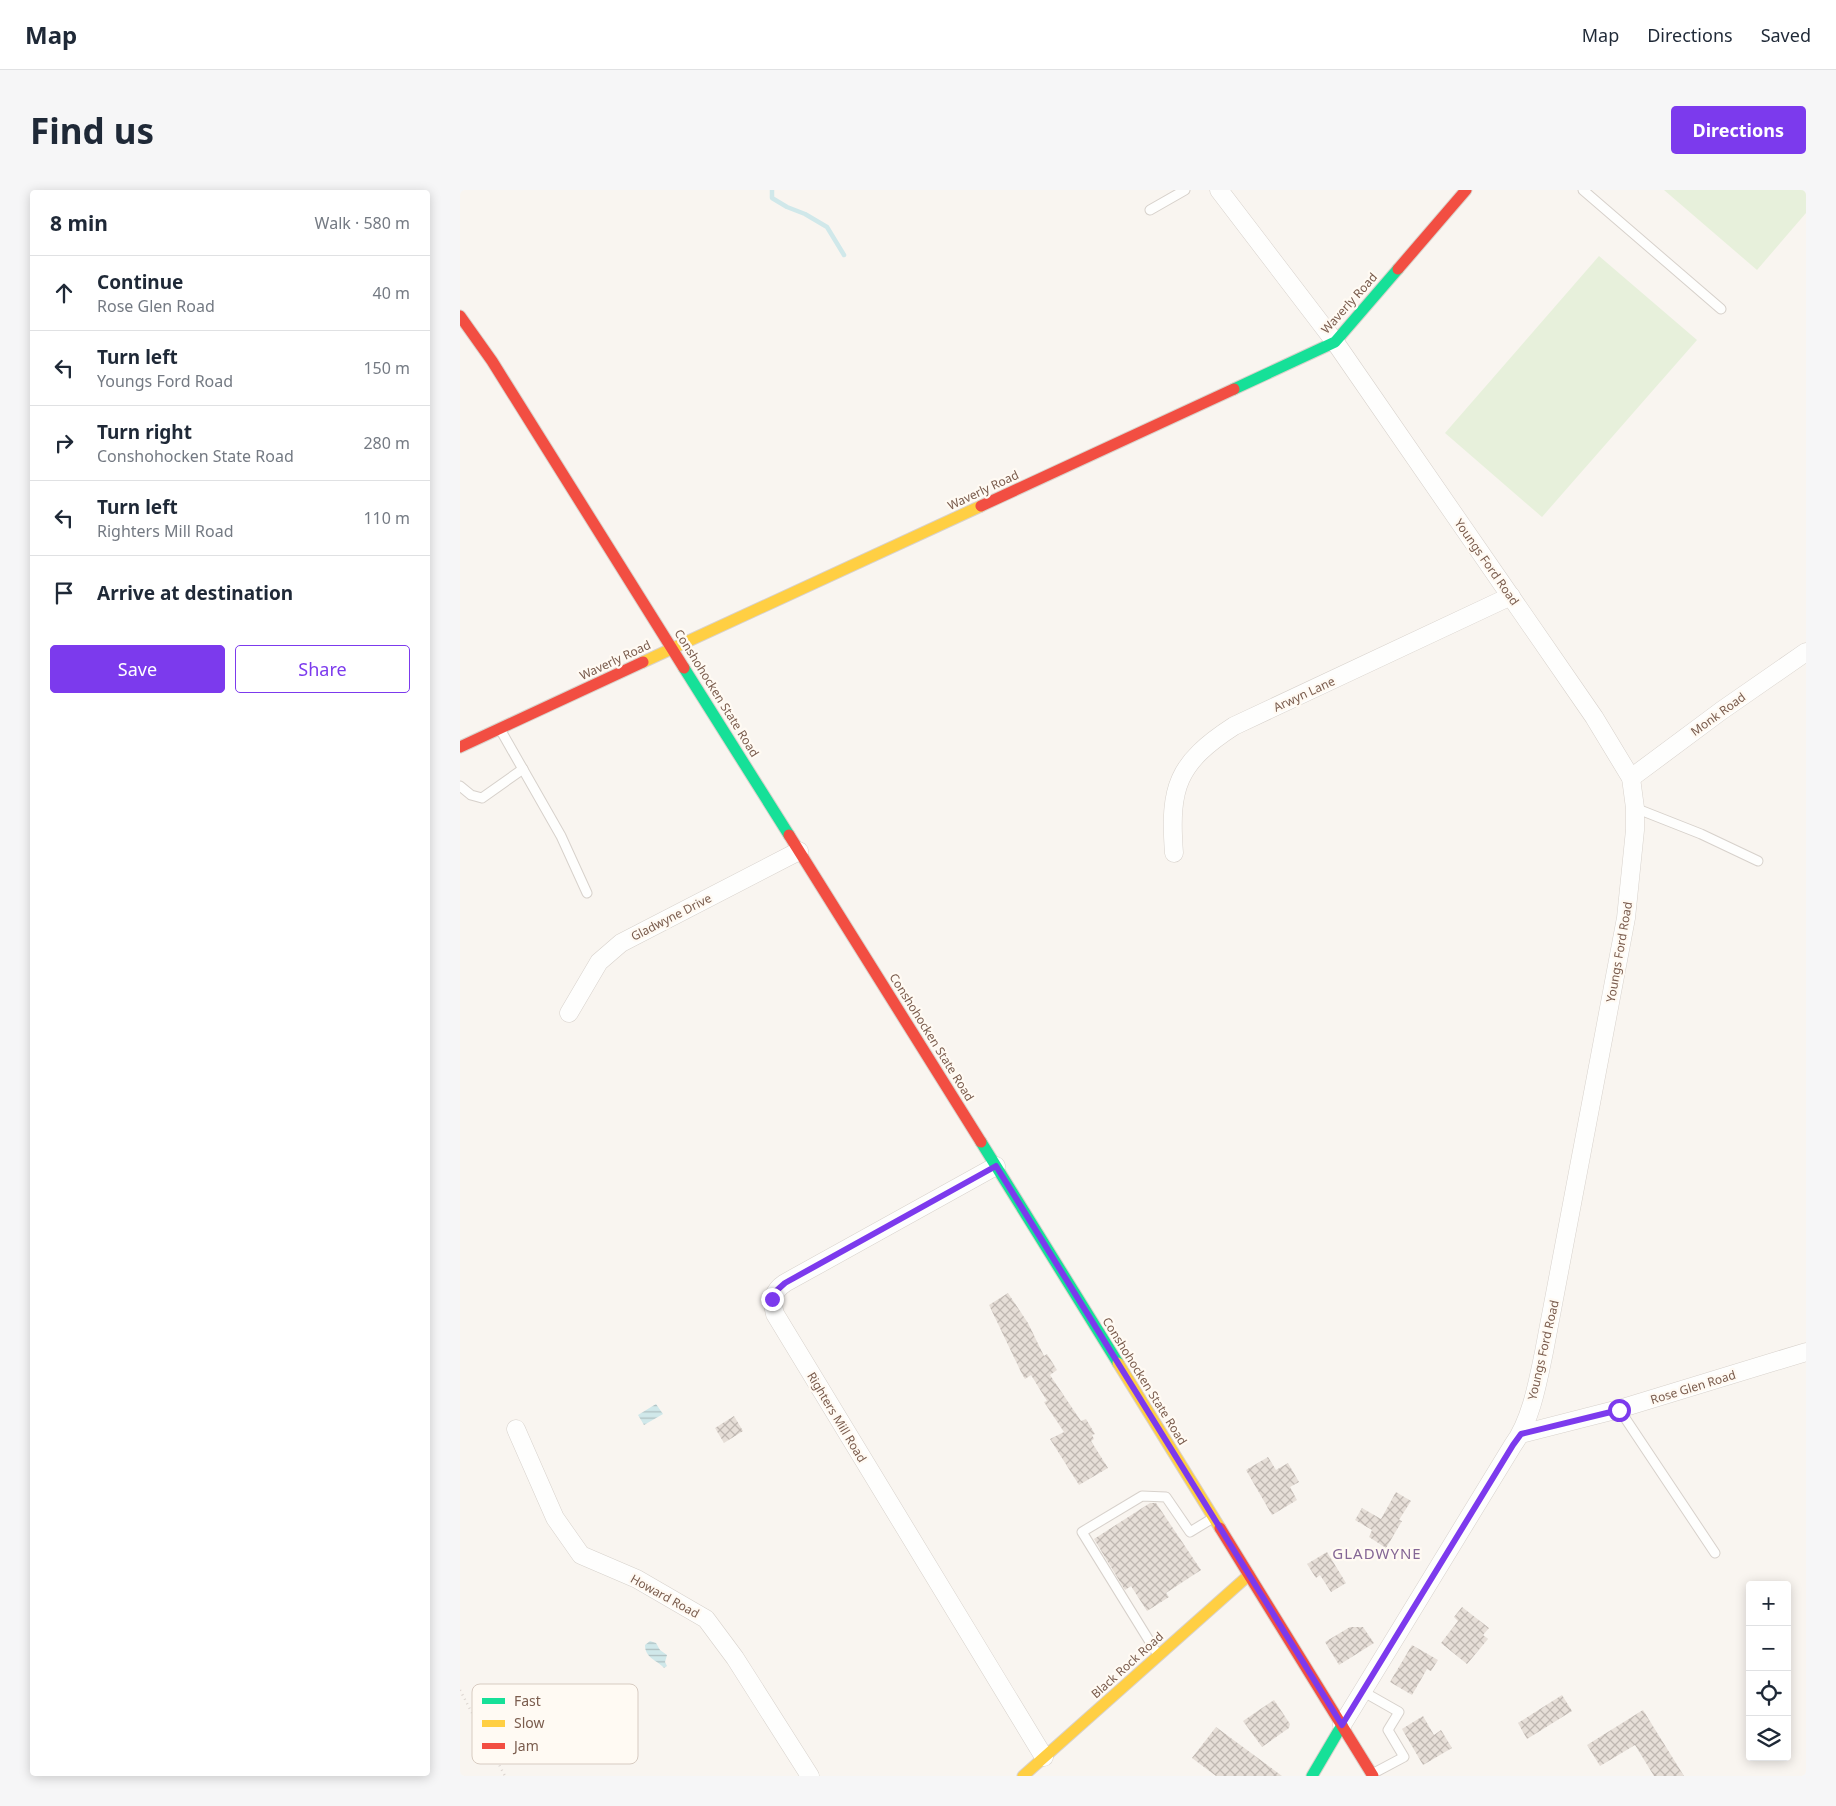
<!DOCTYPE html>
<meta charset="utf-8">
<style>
:root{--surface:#fff;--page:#f6f6f7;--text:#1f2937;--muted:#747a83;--line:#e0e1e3;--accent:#7c3aed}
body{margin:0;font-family:"Noto Sans",sans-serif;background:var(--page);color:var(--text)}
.controls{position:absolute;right:15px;bottom:15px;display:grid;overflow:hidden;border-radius:5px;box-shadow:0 2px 12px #0003}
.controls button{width:45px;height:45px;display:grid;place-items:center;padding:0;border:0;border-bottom:1px solid var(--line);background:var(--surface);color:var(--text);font:25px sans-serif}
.stop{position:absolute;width:15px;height:15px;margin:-11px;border:4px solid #7c3aed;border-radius:50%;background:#fff}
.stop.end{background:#7c3aed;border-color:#fff;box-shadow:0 1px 5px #0008}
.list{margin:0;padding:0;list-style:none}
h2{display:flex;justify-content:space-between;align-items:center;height:65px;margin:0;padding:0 20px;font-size:21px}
h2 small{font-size:16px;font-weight:400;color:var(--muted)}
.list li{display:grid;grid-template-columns:32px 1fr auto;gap:15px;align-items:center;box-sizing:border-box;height:75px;padding:0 20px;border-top:1px solid var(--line)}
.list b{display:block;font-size:19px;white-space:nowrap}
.list p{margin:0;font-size:16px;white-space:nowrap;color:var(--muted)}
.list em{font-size:16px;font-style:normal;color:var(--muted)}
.actions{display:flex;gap:10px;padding:15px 20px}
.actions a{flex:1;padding:11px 0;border:1px solid var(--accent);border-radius:5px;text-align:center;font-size:18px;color:var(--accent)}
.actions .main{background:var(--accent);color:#fff}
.icon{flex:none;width:28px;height:28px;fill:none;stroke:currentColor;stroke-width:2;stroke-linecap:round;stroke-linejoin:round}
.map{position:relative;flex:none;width:1346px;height:1586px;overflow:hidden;border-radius:5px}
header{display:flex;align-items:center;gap:30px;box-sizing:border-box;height:70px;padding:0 25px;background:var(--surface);border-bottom:1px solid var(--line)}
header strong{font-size:24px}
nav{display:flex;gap:28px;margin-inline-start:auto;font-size:18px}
.intro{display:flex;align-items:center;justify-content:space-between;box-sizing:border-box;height:120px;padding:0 30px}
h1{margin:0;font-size:35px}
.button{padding:12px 22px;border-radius:5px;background:var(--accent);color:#fff;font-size:18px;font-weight:700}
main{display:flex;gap:30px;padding:0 30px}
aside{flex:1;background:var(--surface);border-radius:5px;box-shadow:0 2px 12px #0003}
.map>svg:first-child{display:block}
.green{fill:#e7f0db}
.water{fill:url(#water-rules)}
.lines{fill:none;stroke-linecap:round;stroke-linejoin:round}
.stream{stroke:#d0e8ea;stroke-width:4.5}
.building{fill:url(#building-cross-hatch)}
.lane-casing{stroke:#d7d1cb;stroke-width:11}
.street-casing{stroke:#d7d1cb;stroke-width:19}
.fast-casing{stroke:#d9d2cb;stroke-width:13}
.slow-casing{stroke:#d9d2cb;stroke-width:13}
.jam-casing{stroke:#d9d2cb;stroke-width:13}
.path{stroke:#dcd5d0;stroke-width:2.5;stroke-dasharray:1 4;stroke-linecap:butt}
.lane{stroke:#fefefd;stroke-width:9}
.street{stroke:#fefefd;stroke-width:18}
.fast{stroke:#16e098;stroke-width:11}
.slow{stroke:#ffcf43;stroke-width:11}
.jam{stroke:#f24e42;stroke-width:11}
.route{stroke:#7c3aed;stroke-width:6}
.labels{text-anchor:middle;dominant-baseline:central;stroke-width:4.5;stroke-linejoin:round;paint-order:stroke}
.street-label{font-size:12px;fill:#7a5c4d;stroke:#fffaf3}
.quarter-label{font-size:15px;letter-spacing:1px;fill:#846695;stroke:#fffaf3}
.key{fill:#fffaf3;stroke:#d7cbc1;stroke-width:1}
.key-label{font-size:14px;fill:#7a5c4d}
</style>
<header>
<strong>Map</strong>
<nav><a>Map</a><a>Directions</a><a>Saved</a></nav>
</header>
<div class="intro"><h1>Find us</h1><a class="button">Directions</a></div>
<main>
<aside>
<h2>8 min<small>Walk · 580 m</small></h2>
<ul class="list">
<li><svg class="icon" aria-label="ahead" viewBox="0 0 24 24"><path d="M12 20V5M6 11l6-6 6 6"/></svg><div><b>Continue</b><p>Rose Glen Road</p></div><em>40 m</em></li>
<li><svg class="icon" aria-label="left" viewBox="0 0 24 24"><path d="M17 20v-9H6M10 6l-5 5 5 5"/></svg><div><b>Turn left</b><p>Youngs Ford Road</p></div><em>150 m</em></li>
<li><svg class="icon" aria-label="right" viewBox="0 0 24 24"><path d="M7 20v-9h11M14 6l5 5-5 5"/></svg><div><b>Turn right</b><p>Conshohocken State Road</p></div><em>280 m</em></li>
<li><svg class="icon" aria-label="left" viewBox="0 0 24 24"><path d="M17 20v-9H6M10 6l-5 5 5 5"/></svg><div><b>Turn left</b><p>Righters Mill Road</p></div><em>110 m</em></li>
<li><svg class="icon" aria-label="arrive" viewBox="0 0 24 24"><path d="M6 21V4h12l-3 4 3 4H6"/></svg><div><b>Arrive at destination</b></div></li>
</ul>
<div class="actions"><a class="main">Save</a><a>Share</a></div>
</aside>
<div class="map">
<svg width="1346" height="1586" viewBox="0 0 1346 1586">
<defs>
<pattern id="water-rules" width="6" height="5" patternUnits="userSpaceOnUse" patternTransform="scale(1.25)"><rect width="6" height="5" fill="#d0e8ea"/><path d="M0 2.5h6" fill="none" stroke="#aebfc0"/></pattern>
<pattern id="building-cross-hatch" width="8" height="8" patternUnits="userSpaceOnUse" patternTransform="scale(1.25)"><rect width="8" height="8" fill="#e6ded7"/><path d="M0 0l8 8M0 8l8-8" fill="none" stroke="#bfb7b1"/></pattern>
</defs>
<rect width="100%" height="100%" fill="#f9f5f0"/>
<g class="green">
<polygon points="1204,0 1346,0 1346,23 1297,80"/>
<polygon points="1139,66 1237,150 1082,327 985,243"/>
</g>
<g class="water">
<polygon points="196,1214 203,1224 184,1235 178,1225"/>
<path d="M190 1451 196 1453 200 1460 207 1465 205 1472 207 1476 204 1478C197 1470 185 1468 185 1455Z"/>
</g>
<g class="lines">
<polyline class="stream" points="312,0 312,8 327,17 345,24 367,37 384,65"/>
</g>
<g class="building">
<polygon points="548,1103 568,1133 584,1166 587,1164 597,1180 590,1185 621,1231 626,1229 635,1244 632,1245 634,1249 631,1251 648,1278 619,1295 590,1249 604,1242 584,1212 587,1211 571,1185 565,1189 561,1182 529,1115"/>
<polygon points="274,1226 283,1241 264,1253 255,1238"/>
<polygon points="808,1267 816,1280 828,1273 839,1292 830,1297 837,1310 812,1325 786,1280"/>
<polygon points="936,1302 951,1311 939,1330 942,1331 926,1358 909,1347 912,1340 895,1330 902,1318 921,1329"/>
<polygon points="690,1313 696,1313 741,1380 706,1403 709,1407 687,1421 671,1396 665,1400 634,1349"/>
<polygon points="867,1362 886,1393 871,1402 860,1385 856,1388 847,1374"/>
<polygon points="1002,1417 1029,1438 1023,1445 1028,1449 1007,1474 981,1453 998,1431 994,1427"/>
<polygon points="890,1437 903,1437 914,1453 879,1475 865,1452"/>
<polygon points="952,1455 978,1470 971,1481 967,1479 952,1505 930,1492"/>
<polygon points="1102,1505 1112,1521 1067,1549 1058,1533"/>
<polygon points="814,1510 830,1534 829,1538 802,1557 783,1531"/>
<polygon points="1183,1520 1224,1586 1194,1586 1175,1555 1140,1576 1127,1555"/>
<polygon points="963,1526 974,1545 981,1540 992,1558 963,1575 942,1539"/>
<polygon points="756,1537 822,1586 756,1586 732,1568"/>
</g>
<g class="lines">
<g class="lane-casing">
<g id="lane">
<polyline points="1123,0 1261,119"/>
<polyline points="690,20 725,0"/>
<polyline points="40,539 101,646 127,703"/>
<polyline points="0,596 11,605 22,608 63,579"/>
<polyline points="1175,618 1241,644 1298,671"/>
<polyline points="1159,1219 1255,1363"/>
<polyline points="698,1465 622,1342 682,1306 706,1307 730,1342 753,1328"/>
<polyline points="902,1501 939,1522 928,1540 944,1567 912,1584"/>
</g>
</g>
<g class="street-casing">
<g id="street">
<path d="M759 0 875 152 1134 527 1171 588 1175 618V640L1166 728 1084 1162C1078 1191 1071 1231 1053 1255L882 1535"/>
<polyline points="1171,588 1261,521 1346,462"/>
<path d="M714 663C709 597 717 573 774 536L1051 406"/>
<polyline points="109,823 139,772 161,753 339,661"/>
<path d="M536 976 325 1093C313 1101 311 1110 315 1124L584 1567"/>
<polyline points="56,1239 95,1328 121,1365 177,1389 246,1429 275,1468 350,1586"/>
<polyline points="1061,1244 1159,1219 1346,1162"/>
</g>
</g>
<g class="fast-casing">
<g id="fast">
<polyline points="774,199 875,152 938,79"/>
<polyline points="224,478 329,645"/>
<polyline points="521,952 658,1173"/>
<polyline points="852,1586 882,1535"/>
</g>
</g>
<g class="slow-casing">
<g id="slow">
<polyline points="183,472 521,316"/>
<polyline points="658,1173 760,1338"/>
<polyline points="563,1586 789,1385"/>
</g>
</g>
<g class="jam-casing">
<g id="jam">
<polyline points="938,79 1006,0"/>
<polyline points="0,126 32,171 224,478"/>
<polyline points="521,316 774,199"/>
<polyline points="0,557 183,472"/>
<polyline points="329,645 521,952"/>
<polyline points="760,1338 913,1586"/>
</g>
</g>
<polyline class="path" points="0,1500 45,1586"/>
<use href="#lane" class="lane"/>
<use href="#street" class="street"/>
<use href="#fast" class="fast"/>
<use href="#slow" class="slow"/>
<use href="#jam" class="jam"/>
</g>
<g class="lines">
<polyline class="route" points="312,1109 315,1102 325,1093 536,976 882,1535 1053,1255 1061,1244 1159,1220"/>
</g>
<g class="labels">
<g class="street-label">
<text transform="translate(889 113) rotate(-48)">Waverly Road</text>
<text transform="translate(523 300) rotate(-25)">Waverly Road</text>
<text transform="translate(1027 372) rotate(55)">Youngs Ford Road</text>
<text transform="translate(155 470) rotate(-25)">Waverly Road</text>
<text transform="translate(257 503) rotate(58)">Conshohocken State Road</text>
<text transform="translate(844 504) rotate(-25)">Arwyn Lane</text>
<text transform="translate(1258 524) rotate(-36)">Monk Road</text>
<text transform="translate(211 727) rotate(-27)">Gladwyne Drive</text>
<text transform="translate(1159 762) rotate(-80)">Youngs Ford Road</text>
<text transform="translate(472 847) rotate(58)">Conshohocken State Road</text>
<text transform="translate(1083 1160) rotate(-77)">Youngs Ford Road</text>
<text transform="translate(685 1191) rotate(58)">Conshohocken State Road</text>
<text transform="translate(1233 1197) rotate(-17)">Rose Glen Road</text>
<text transform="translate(377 1227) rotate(59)">Righters Mill Road</text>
<text transform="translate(205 1406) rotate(29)">Howard Road</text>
<text transform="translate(667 1475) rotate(-42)">Black Rock Road</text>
</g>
<g class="quarter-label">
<text x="917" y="1363">GLADWYNE</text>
</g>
</g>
<rect x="12" y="1494" width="166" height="80" rx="8" class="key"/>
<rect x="22" y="1508" width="23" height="6" fill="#16e098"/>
<rect x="22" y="1530" width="23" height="7" fill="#ffcf43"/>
<rect x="22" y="1553" width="23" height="6" fill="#f24e42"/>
<g class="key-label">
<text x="54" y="1516">Fast</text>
<text x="54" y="1538">Slow</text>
<text x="54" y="1561">Jam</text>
</g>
</svg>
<div class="controls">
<button>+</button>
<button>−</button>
<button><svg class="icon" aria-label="locate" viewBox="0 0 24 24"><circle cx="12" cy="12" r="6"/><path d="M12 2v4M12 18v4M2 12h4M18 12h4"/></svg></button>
<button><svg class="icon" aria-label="layers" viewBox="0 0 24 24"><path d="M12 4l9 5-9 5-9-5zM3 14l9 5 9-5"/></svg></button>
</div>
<div class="stop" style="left:1159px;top:1220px"></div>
<div class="stop end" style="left:312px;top:1109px"></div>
</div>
</main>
